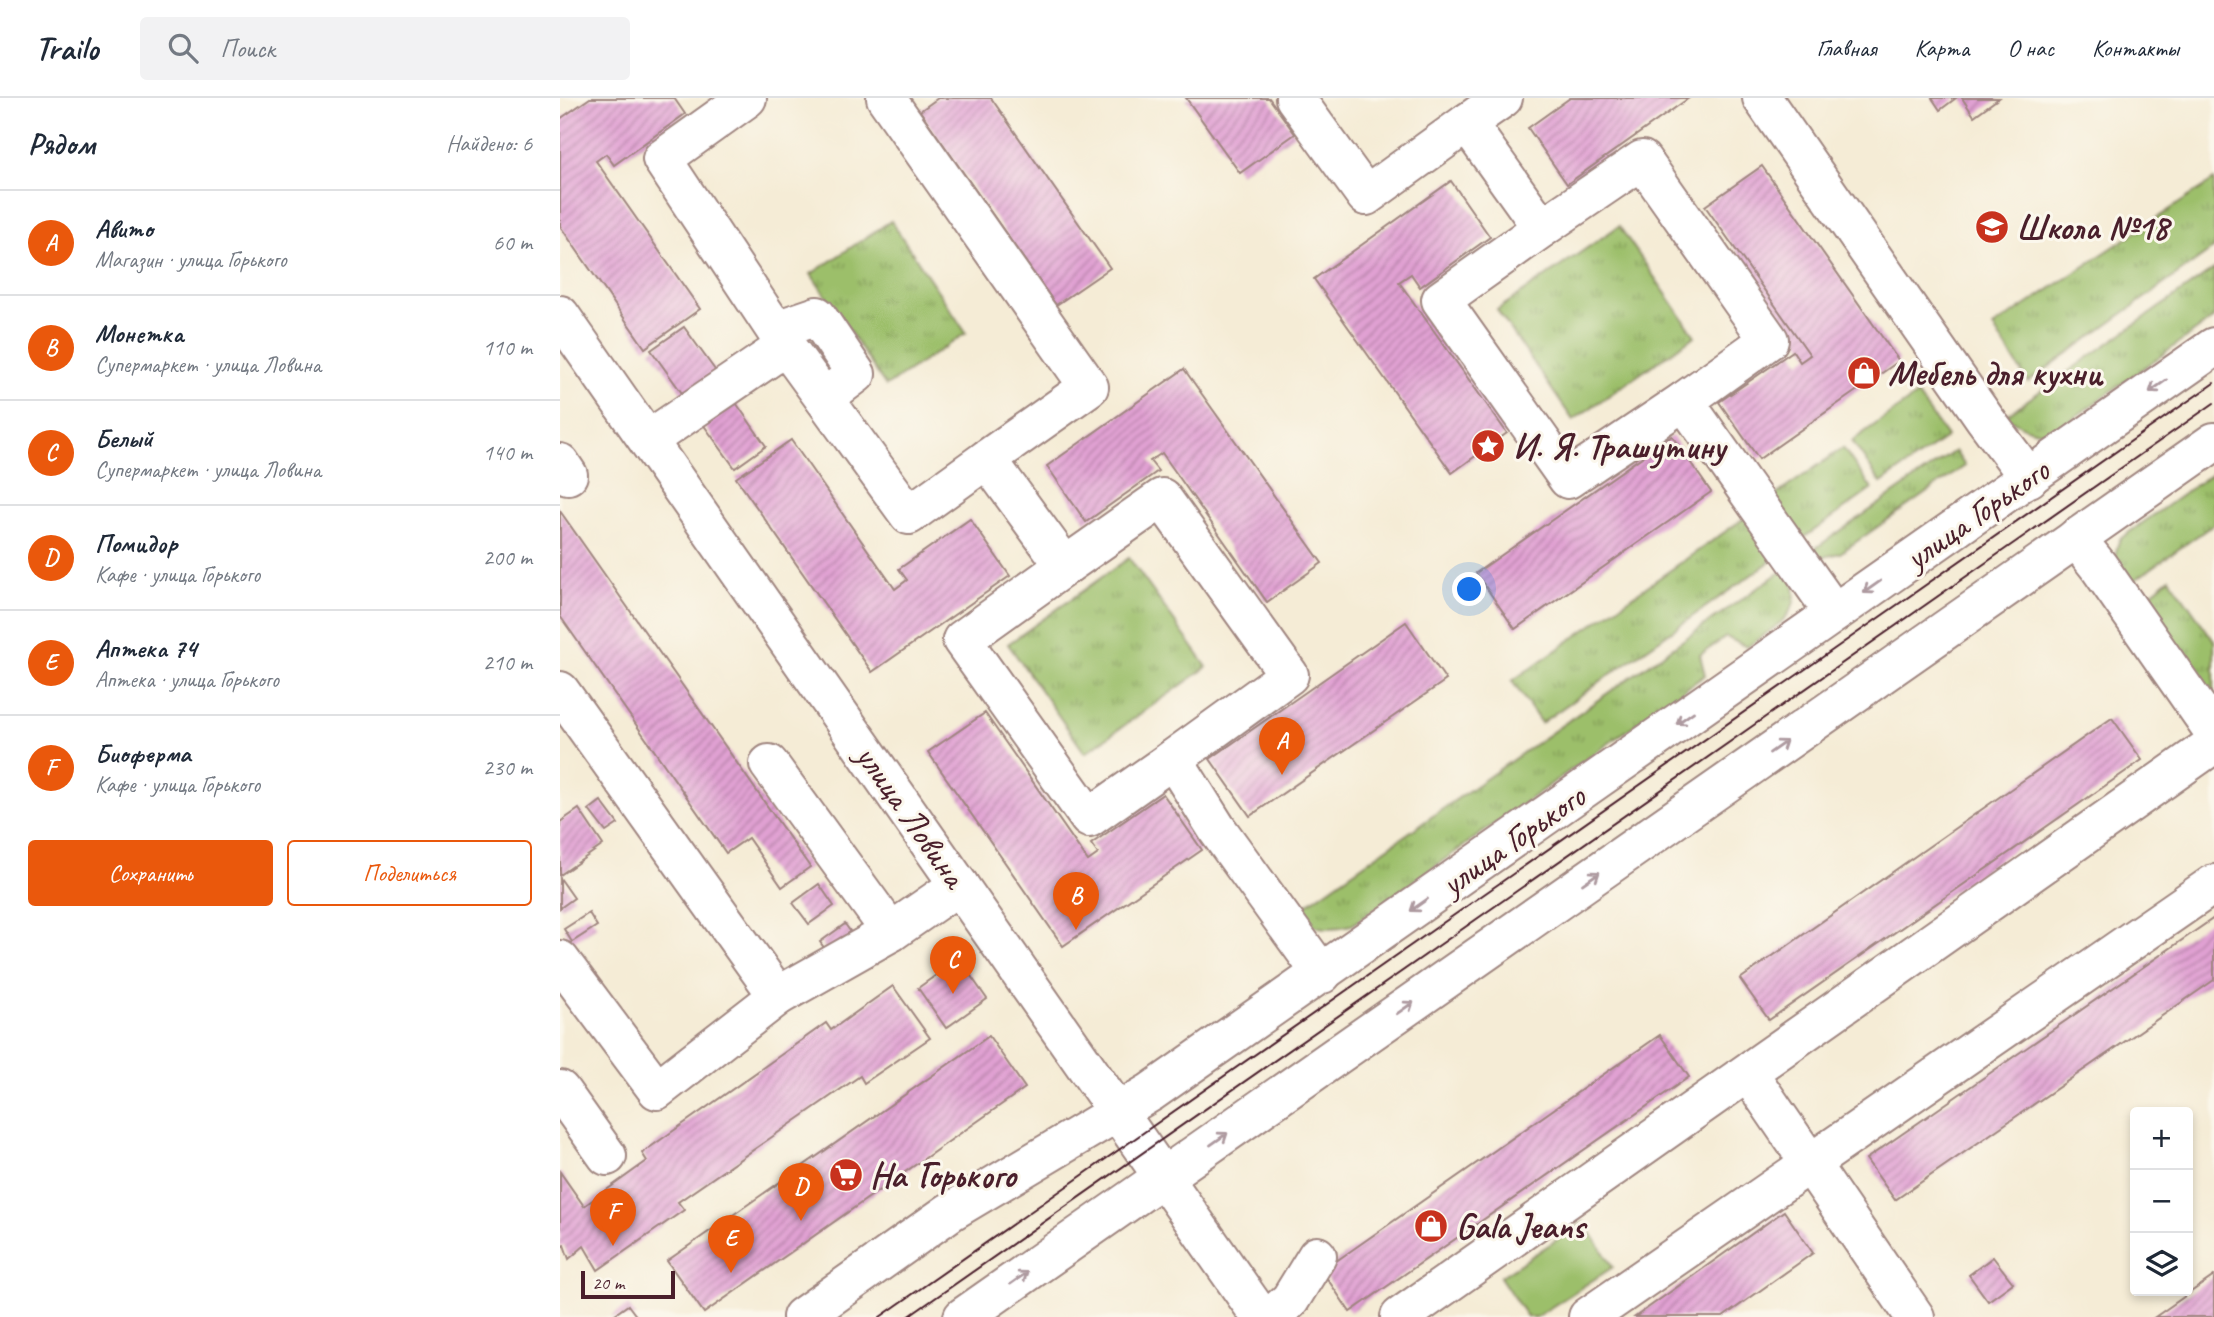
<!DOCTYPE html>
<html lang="ru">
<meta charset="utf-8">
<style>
:root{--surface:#fff;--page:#f2f2f3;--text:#1f2937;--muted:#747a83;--line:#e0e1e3;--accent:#ea580c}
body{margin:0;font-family:Caveat,sans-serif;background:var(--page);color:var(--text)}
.controls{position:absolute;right:21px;bottom:21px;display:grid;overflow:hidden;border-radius:7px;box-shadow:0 4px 10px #0003}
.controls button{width:63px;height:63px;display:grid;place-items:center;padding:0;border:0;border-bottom:2px solid var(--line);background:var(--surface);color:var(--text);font:35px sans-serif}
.scale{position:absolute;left:21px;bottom:18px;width:94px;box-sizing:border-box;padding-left:7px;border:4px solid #4a1f2b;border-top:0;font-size:19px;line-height:24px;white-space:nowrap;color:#4a1f2b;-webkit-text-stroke:5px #fbf7ec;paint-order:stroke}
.you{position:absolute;left:910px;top:492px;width:24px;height:24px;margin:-18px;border:5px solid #fff;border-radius:50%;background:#1a73e8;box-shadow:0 0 0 10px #1a73e833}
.badge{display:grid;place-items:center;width:46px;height:46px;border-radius:50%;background:var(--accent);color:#fff;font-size:23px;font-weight:700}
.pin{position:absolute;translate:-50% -58px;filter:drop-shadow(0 2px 4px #0008)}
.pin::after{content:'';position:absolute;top:37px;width:24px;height:21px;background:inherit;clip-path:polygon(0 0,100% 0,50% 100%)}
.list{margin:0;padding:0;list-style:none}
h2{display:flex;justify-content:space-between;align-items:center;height:91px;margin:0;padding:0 28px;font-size:30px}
h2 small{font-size:23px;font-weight:400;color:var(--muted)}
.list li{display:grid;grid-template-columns:46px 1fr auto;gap:21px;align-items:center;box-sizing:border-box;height:105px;padding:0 28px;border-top:2px solid var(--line)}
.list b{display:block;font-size:26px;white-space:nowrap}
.list p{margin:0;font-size:23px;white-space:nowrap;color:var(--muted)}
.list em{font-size:23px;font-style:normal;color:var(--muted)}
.actions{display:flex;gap:14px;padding:21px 28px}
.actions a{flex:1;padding:16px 0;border:2px solid var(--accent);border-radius:7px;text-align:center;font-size:24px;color:var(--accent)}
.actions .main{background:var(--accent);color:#fff}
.icon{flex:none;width:38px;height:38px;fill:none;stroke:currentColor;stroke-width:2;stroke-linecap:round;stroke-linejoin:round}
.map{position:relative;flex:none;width:1654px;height:1219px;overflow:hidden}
header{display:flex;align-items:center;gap:42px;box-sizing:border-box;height:98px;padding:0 35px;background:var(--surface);border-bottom:2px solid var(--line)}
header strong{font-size:33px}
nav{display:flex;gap:38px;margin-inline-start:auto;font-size:24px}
.search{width:490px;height:63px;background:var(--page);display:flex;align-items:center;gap:18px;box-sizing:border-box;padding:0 24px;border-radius:7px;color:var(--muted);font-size:26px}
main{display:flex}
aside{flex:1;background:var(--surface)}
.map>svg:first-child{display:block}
.grass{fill:url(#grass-tufts);stroke:#736f4a;stroke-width:2}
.pitch{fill:#9cbf6a;stroke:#736f4a;stroke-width:2}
.building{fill:url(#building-hatch)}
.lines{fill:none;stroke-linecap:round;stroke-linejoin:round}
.minor-casing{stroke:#a08680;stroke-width:42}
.major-casing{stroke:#a08680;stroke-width:42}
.minor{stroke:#fff;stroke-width:38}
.major{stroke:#fff;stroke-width:38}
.tram{stroke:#4a1f2b;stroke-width:2}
.oneway{stroke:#ae9aa0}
.labels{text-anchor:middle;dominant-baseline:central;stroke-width:6;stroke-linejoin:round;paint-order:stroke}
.poi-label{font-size:35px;font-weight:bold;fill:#4a1f2b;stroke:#fbf7ec;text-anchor:start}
.street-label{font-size:35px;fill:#4a1f2b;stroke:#fbf7ec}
</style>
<header>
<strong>Trailo</strong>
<div class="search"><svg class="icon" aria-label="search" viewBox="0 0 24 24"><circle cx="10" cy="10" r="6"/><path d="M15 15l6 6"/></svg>Поиск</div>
<nav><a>Главная</a><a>Карта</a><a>О нас</a><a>Контакты</a></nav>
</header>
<main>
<aside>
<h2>Рядом<small>Найдено: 6</small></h2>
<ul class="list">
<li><span class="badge">A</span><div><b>Авито</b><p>Магазин · улица Горького</p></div><em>60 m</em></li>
<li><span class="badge">B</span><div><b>Монетка</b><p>Супермаркет · улица Ловина</p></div><em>110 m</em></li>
<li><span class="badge">C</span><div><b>Белый</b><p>Супермаркет · улица Ловина</p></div><em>140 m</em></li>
<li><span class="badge">D</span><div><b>Помидор</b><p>Кафе · улица Горького</p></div><em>200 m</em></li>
<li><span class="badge">E</span><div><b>Аптека 74</b><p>Аптека · улица Горького</p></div><em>210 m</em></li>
<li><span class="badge">F</span><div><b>Биоферма</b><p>Кафе · улица Горького</p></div><em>230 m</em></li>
</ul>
<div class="actions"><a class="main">Сохранить</a><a>Поделиться</a></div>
</aside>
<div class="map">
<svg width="1654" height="1219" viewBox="0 0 1654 1219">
<defs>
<pattern id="grass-tufts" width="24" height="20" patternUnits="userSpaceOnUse" patternTransform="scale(1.75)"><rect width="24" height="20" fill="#9cbf6a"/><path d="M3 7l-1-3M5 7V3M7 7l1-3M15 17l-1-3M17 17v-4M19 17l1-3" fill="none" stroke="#819b57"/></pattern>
<pattern id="building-hatch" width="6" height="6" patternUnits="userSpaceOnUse" patternTransform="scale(1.75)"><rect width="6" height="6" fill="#e1a1d3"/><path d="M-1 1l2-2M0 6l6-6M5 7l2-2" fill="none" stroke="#b883ab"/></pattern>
</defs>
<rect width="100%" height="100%" fill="#fbf7ec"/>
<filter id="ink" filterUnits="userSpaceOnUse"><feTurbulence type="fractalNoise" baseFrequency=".0143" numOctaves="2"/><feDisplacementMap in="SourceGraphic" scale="14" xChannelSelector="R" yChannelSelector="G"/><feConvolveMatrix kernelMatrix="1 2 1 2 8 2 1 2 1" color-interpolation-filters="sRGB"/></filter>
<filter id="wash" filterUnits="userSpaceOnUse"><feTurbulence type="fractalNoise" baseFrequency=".00686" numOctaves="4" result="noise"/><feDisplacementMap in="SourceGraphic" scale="28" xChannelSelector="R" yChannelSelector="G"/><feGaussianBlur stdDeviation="1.57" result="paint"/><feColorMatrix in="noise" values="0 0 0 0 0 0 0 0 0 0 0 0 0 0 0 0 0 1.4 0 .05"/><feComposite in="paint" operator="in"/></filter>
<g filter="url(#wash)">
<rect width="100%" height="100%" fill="#f5ecd6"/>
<g class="grass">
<polygon points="1654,82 1654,150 1468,284 1433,229"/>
<polygon points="331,123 406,235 326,288 251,176"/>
<polygon points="1059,128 1135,238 1013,322 937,212"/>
<path d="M1654 171V220L1494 334C1474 335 1461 329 1445 318Z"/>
<polygon points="1357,297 1387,339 1321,385 1292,343"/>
<polygon points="1283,350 1312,391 1235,446 1206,404"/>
<polygon points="1395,353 1405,368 1280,455 1264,459 1250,454"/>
<path d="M1654 374V426L1569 486C1557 468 1551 462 1560 441Z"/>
<polygon points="1192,415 1221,456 981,625 952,583"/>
<polygon points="569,460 647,569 525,655 448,546"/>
<path d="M1226 470C1252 512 1216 528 1187 549L1166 539 1140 557 1145 577 792 827C770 832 752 833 736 814Z"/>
<polygon points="1610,480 1654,543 1654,605 1581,503"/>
</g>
<polygon class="pitch" points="1024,1124 1053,1169 976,1219 967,1219 940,1179"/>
<g id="blocks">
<g class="building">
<polygon points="30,0 114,0 125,16 54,67 46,56 36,63 140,211 85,250 0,128 0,21"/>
<polygon points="378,0 431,0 550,170 496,207 360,13"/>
<polygon points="626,0 709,0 735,36 680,75"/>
<polygon points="1010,0 1129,0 1007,86 968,30"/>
<polygon points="1372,0 1396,0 1380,12"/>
<polygon points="1402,0 1439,0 1414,18"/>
<polygon points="1202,68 1339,263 1199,361 1159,304 1233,253 1240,264 1250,257 1145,108"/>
<polygon points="891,83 930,139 860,189 851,176 839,184 947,335 892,375 754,181"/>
<polygon points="124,229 160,279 127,302 91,252"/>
<polygon points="624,271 762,465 707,504 602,355 590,363 598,373 526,424 487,368"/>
<polygon points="172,299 206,348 175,370 140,322"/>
<polygon points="1112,338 1151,394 955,531 916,475"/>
<polygon points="231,342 335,491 347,482 339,471 410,421 450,478 312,574 176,380"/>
<polygon points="0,413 250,769 222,789 188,740 166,755 0,518"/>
<polygon points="846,524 886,582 690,718 650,661"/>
<polygon points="425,615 528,763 538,756 531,746 603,696 642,752 503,848 368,654"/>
<polygon points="1552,620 1582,662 1209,922 1180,881"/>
<polygon points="41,703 58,726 46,734 29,712"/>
<polygon points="19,711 43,747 0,777 0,724"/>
<polygon points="0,780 14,800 0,810"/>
<polygon points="259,786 274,808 249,826 233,805"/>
<polygon points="29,815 37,828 12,844 4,831"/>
<polygon points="1654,820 1654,882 1335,1102 1306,1061"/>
<polygon points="285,826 295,840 270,858 260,844"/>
<polygon points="399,861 427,901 386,930 358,890"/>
<polygon points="333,888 370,940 304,985 300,978 118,1104 124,1112 38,1172 24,1148 9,1161 4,1147 0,1150 0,1074 24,1108 87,1063 82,1055 266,925 271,932"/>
<polygon points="1100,937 1129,979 790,1214 762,1173"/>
<polygon points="429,938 465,990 144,1215 107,1163"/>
<polygon points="1224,1113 1253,1155 1163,1219 1075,1219"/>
<polygon points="1433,1159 1453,1185 1428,1203 1409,1177"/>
<polygon points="1654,1178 1654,1219 1595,1219"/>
<polygon points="68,1207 77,1219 51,1219"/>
</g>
</g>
</g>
<g filter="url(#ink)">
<use href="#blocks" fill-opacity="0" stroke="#a08680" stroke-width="2"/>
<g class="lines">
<g class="minor-casing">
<g id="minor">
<polyline points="187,0 102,61 226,248 349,417 427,361 505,468 402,542 529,720 613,661 657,731 762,876"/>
<polyline points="326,0 529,289 427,361"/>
<polyline points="735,0 806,98 907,25"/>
<polyline points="943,0 907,25 982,130 1082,62 1209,242 1124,303 1274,515"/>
<polyline points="1202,0 1425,321 1469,380"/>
<polyline points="982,130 881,202 1008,381 1124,303"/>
<polyline points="0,217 701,1219"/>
<polyline points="216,232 257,218 296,276 264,300"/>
<polyline points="88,342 226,248"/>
<polyline points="0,365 8,377"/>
<polyline points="1516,440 1539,469 1654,634"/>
<polyline points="505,468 602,400 729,577 613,661"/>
<polyline points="0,593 218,898"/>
<polyline points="209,666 331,834"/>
<polyline points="0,862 97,992 218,898 331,834 399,787"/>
<polyline points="1189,976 1355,1219"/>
<polyline points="0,992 47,1058"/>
<polyline points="711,1219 730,1202 757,1158"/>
<polyline points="840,1219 1654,646"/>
<polyline points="1028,1219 1654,786"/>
</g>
</g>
<g class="major-casing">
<g id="major">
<polyline points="242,1219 390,1114 591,994 1654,249"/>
<polyline points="403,1219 1654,344"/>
</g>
</g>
<use href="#minor" class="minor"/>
<use href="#major" class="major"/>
<g class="tram">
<polyline points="320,1219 1654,285"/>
<polyline points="348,1219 1654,305"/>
</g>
</g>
<defs><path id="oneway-shaft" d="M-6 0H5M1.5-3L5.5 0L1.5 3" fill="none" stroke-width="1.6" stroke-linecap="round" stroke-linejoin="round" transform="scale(1.75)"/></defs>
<g class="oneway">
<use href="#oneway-shaft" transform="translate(1598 288) rotate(145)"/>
<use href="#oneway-shaft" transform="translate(1312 489) rotate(145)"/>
<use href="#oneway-shaft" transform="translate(1125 620) rotate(145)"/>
<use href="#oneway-shaft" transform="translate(1218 649) rotate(-35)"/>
<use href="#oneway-shaft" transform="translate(1031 780) rotate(-35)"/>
<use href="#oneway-shaft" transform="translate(859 807) rotate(145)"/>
<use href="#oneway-shaft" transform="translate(845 910) rotate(-35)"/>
<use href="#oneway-shaft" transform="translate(659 1041) rotate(-35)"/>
<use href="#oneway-shaft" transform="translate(459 1180) rotate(-35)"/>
</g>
</g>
<defs>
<g id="school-disc" transform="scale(1.75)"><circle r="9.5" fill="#c8321e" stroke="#fbf7ec"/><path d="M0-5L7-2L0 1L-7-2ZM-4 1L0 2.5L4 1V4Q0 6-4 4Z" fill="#fff"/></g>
<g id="shop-disc" transform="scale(1.75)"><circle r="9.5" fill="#c8321e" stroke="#fbf7ec"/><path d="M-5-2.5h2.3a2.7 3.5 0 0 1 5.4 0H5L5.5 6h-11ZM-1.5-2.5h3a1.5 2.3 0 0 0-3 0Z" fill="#fff"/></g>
<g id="sight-disc" transform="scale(1.75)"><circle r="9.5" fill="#c8321e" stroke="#fbf7ec"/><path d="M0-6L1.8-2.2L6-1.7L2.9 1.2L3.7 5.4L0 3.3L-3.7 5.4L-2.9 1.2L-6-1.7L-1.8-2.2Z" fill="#fff"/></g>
<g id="supermarket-disc" transform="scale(1.75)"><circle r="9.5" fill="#c8321e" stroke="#fbf7ec"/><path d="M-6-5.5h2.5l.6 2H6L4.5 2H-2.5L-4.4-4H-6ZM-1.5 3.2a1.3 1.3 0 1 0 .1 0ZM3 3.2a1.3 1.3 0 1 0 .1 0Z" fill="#fff"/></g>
</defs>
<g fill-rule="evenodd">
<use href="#school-disc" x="1432" y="129"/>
<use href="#shop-disc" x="1304" y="275"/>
<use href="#sight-disc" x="928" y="348"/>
<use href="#supermarket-disc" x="286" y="1077"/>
<use href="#shop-disc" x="871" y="1128"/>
</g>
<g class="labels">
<g class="poi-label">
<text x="1456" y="129">Школа №18</text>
<text x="1328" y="275">Мебель для кухни</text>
<text x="953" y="348">И. Я. Трашутину</text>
<text x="310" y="1077">На Горького</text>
<text x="896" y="1128">Gala Jeans</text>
</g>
<g class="street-label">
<text transform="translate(1417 416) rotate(-35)">улица Горького</text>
<text transform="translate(351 718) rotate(55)">улица Ловина</text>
<text transform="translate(953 742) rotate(-35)">улица Горького</text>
</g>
</g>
</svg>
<div class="controls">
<button>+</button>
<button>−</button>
<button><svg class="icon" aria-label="layers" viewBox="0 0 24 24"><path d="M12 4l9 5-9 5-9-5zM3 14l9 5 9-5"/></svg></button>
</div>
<div class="scale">20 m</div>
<div class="you"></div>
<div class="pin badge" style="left:722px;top:677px">A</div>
<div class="pin badge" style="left:516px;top:832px">B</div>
<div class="pin badge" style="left:393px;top:896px">C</div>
<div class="pin badge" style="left:241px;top:1123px">D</div>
<div class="pin badge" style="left:171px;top:1175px">E</div>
<div class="pin badge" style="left:53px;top:1148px">F</div>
</div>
</main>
